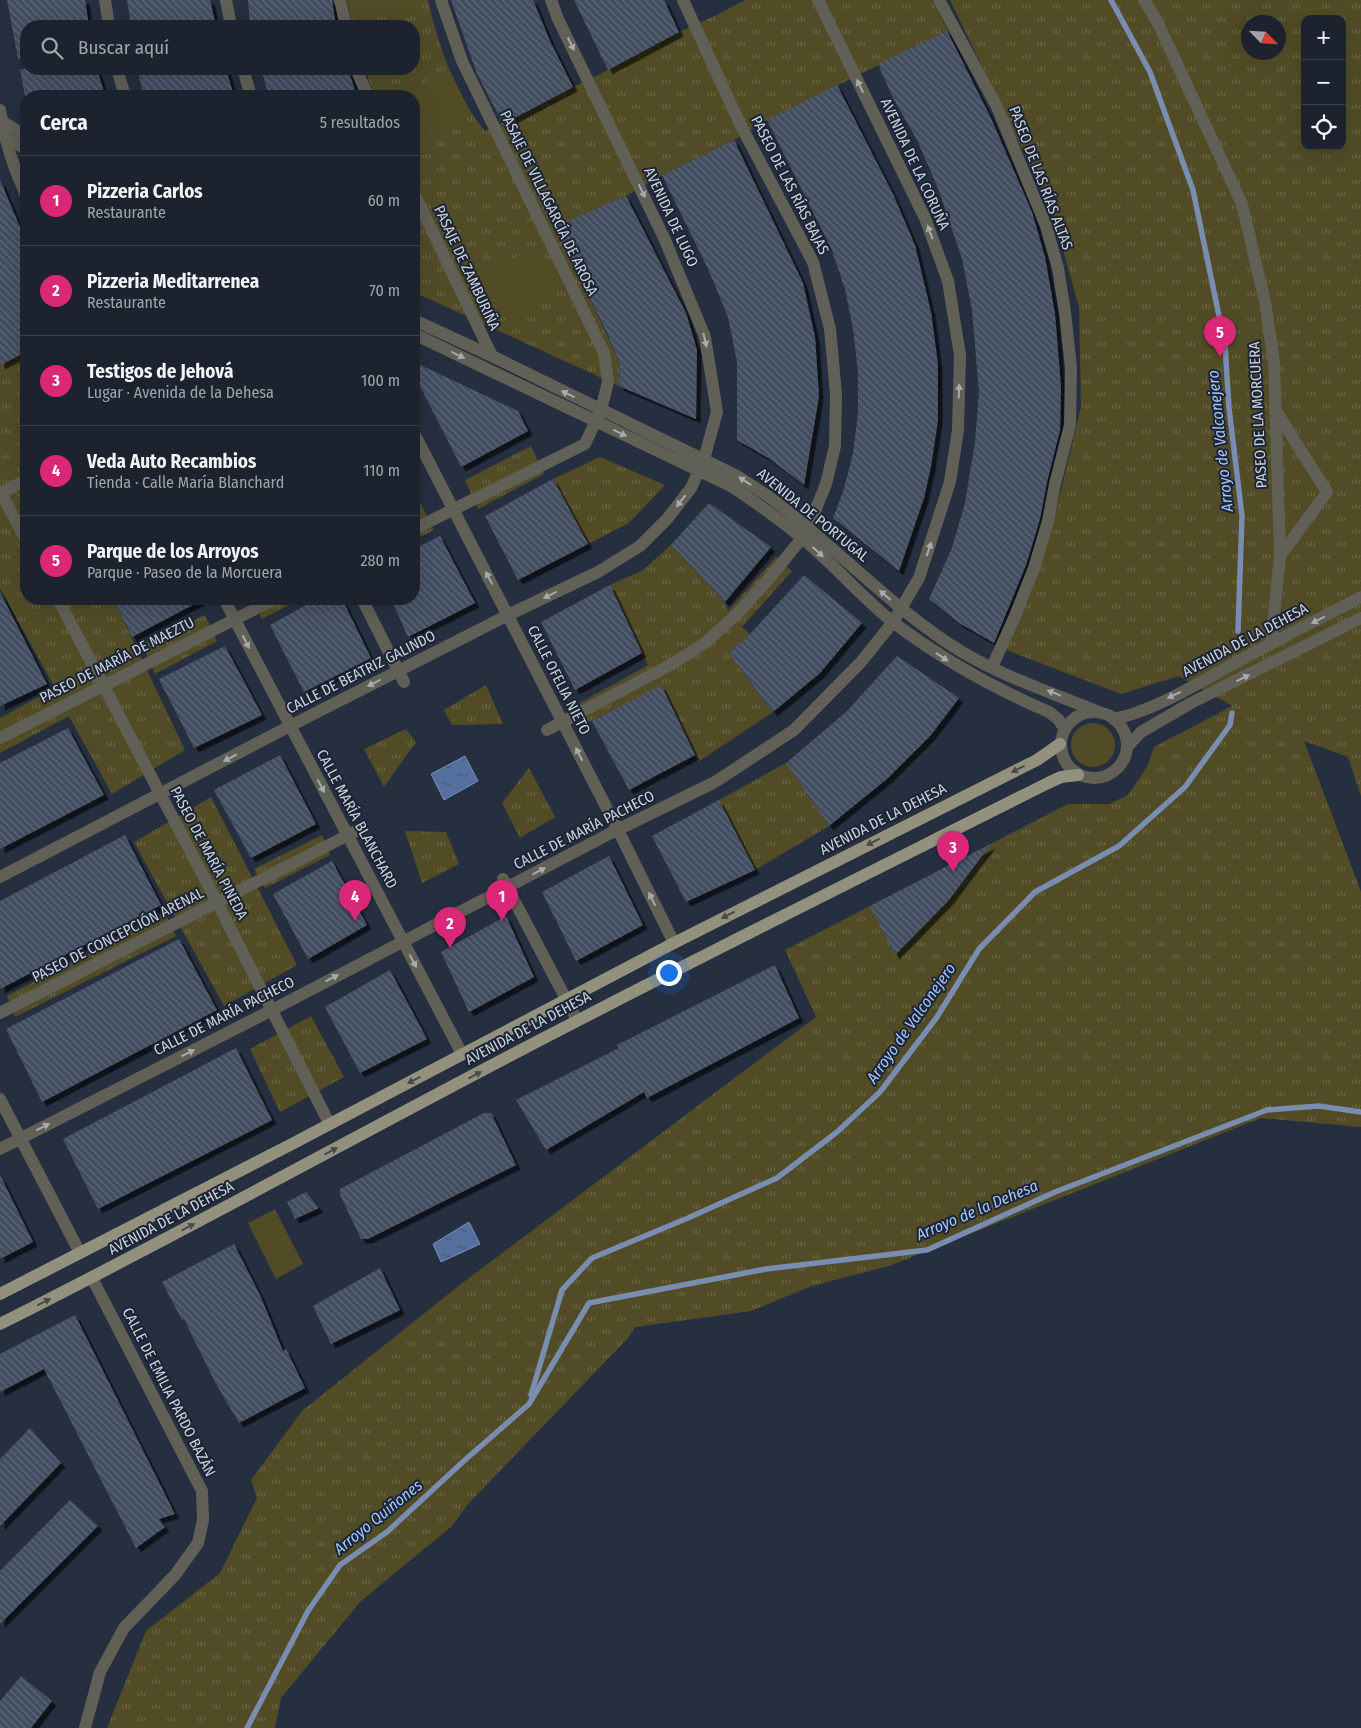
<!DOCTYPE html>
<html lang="es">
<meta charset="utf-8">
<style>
:root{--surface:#1c232f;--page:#252b37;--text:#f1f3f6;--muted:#a0a4aa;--line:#3a404b;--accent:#db2777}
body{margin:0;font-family:"Fira Sans Condensed",sans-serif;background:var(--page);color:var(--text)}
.controls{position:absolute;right:15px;top:15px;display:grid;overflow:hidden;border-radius:10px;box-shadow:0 5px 20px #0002}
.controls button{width:45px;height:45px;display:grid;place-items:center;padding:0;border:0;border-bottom:1px solid var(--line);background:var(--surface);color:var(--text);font:25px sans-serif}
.compass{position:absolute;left:1241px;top:15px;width:45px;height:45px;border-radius:50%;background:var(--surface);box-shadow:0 5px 20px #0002;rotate:115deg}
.you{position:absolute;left:668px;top:972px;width:18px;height:18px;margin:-12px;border:4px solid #fff;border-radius:50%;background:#1a73e8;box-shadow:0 0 0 8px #1a73e833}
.badge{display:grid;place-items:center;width:32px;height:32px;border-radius:50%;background:var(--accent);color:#fff;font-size:16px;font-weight:700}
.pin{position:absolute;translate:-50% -41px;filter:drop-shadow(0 1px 2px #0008)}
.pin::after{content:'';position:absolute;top:26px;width:18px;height:15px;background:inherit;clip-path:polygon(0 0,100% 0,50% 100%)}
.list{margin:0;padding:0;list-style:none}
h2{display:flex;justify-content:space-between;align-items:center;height:65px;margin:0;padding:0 20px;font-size:21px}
h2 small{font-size:16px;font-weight:400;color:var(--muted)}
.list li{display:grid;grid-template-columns:32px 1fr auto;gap:15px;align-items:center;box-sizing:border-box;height:90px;padding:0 20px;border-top:1px solid var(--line)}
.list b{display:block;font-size:19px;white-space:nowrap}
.list p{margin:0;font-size:16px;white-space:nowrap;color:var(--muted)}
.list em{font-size:16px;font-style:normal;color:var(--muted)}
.icon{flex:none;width:28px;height:28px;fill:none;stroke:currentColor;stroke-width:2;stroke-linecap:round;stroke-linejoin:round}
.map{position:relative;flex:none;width:1361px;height:1728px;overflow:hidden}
.search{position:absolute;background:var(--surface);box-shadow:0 5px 20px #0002;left:20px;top:20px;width:400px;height:55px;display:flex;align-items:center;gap:12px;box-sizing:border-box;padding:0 18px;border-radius:20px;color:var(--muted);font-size:19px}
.panel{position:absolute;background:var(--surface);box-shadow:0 5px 20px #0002;left:20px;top:90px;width:400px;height:515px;border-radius:20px}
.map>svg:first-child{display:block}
.park{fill:url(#park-tufts);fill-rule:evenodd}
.garden{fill:#514c26}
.water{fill:url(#water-ripples);stroke:#798db1}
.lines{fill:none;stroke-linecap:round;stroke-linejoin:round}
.stream{stroke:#798db1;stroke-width:5.5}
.building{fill:url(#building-back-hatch);filter:url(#shadow)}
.minor{stroke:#616057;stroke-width:12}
.major{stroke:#93917e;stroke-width:12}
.oneway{fill:#a7abae}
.oneway2{fill:#464b4f}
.labels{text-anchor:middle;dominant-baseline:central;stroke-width:4;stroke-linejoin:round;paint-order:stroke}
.street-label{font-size:15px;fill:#ccd3dd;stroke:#1c2535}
.water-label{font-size:16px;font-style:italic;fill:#a5c6ff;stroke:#1c2535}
</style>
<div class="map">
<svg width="1361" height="1728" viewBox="0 0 1361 1728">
<defs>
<pattern id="park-tufts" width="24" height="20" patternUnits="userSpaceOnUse" patternTransform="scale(1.25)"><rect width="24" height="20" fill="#514c26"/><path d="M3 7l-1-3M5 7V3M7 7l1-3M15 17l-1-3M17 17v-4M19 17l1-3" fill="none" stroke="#696545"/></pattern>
<pattern id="water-ripples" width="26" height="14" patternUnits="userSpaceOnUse" patternTransform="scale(1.25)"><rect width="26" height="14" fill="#556f9e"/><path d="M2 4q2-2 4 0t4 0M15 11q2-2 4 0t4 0" fill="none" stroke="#4a5975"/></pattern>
<pattern id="building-back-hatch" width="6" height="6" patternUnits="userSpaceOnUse" patternTransform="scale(1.25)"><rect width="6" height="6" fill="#434e60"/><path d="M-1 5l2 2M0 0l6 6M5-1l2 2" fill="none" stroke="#5d6776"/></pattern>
<filter id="shadow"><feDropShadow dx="4.5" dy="4.5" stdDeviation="0" flood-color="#0009"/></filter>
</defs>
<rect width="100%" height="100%" fill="#252f3f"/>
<g class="park">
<path d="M347 0H428C438 45 456 96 485 131L608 70 679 32 717 15 745 0H932L948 31 767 120 734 140 662 175 626 196 556 226 620 363 619 386 414 292V96H374L365 69H414V26H353Z"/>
<path d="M950 0H1361V796L1348 757 1304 741 1361 892V1127L1261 1118 889 1266 812 1286 751 1311 635 1327 628 1338 468 1504 452 1526 360 1602 281 1698 275 1728H107L146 1631 220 1573 257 1498 251 1480 302 1411 461 1284 816 1017 785 950 1068 804H1109L1128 795 1148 765 1154 747 1232 706 1179 676 1121 694 1006 650 1028 600 1042 561 1054 519 1081 407 1079 307 1052 211ZM1305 19H1342V146H1305ZM1248 22H1278V52H1248Z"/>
<polygon points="26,352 26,599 113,599 185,750 112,794 69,716 0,753 0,718 55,688 0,588 0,361 2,364"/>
<polygon points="531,446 544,474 478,509 465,480"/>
<polygon points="600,457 665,485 629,523 588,544 553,479"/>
<polygon points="421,504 434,530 414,540 414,508"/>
<polygon points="671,545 725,602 728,611 776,557 792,571 742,627 750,634 729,653 773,712 698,762 661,686 589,722 578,704 648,665 610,585 643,570"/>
<polygon points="253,599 301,599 262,619"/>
<polygon points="205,615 217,641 155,674 142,644"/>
<polygon points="486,685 503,724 452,725 444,710"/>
<polygon points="406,729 416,742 384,787 364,749"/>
<polygon points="786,763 829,826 755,870 719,800"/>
<polygon points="529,768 555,817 520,838 502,803"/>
<polygon points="211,797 297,965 224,1006 134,842"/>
<polygon points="405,831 446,832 459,864 422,883"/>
<polygon points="322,835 330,855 265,888 254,869"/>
<polygon points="165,913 176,936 15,1017 7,996"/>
<polygon points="311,1016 344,1077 280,1112 250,1049"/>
</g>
<g class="garden">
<polygon points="347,0 428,0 428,2 351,19"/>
<polygon points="450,71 471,114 414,140 414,96 395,96"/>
<polygon points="538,247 559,287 490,324 466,282"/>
<circle cx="1093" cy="745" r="22"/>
<polygon points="275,1209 303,1264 276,1279 248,1223"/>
</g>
<g class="water">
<polygon points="465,756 478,781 444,800 431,774"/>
<polygon points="469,1222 480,1244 441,1262 433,1244"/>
</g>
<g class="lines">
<g class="stream">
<polyline points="1111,0 1150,72 1193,190 1225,345 1229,408 1242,516 1238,631"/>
<polyline points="531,1395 562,1290 592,1258 688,1218 777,1178 837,1132 880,1092 937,1017 979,949 1035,892 1119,846 1185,787 1230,725 1232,713"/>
<polyline points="247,1728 308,1611 340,1565 387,1532 466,1459 529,1404 589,1303 766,1269 927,1250 1055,1192 1267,1110 1319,1106 1361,1112"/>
</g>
</g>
<g class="building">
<polygon points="7,0 85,0 89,26 26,26 26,58 18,59"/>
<polygon points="127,0 210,0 216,26 131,26"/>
<polygon points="248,0 332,0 336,26 250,26"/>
<polygon points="451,0 533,0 550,41 573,87 503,124 477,74"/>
<polygon points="574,0 664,0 679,32 608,70"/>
<polygon points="947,31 990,116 1032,212 1045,257 1055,314 1061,387 1060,430 1047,482 1040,519 1026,565 994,643 959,623 929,599 952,548 965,503 975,442 979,392 972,310 962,259 939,191 918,142 893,98 878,64"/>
<polygon points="20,69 97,69 105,96 25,96"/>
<polygon points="137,69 226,69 234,96 144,96"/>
<polygon points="261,69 348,69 357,96 269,96"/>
<polygon points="837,85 893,194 915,245 931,312 938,365 938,420 931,466 924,498 899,571 833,518 843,492 853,453 858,413 858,372 853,329 845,289 831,248 767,120"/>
<polygon points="734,140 803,283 815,337 819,396 804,485 770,459 737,440 737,362 728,317 709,271 662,175"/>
<polygon points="0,180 26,241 26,352 0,365"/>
<polygon points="626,196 686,313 697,350 696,419 619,386 620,363 607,333 555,226"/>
<polygon points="414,362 518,411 528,431 461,467 414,374"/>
<polygon points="553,479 588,544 518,580 485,516"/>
<polygon points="709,503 771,547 725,602 671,545"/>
<polygon points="440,536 475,603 408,637 391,599 414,599 414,549"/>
<polygon points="804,575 862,623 820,673 773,712 729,653 750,634"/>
<polygon points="610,585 642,653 575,690 541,622"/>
<polygon points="0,592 47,684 0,706"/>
<polygon points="113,599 204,599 132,637"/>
<polygon points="317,599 342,599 371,658 304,692 270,625"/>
<polygon points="225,646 262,715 194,748 159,679"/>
<polygon points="897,656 959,698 931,735 888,778 829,826 786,763 846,712"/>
<polygon points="661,685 695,755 629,790 592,721"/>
<polygon points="68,728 104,795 0,849 0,763"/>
<polygon points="280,755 316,824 251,858 214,790"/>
<polygon points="719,800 755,870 686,902 652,836"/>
<polygon points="125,835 161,905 0,989 0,901"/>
<polygon points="991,844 948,901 895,955 870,906"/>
<polygon points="609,856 643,925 576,961 542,892"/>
<polygon points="332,861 367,925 308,959 273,894"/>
<polygon points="506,916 534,977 469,1012 441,952"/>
<polygon points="179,939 217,1010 42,1102 6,1029"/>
<polygon points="775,965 799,1018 647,1098 644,1092 546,1150 516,1100 619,1048 617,1045"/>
<polygon points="390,970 427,1039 360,1073 325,1007"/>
<polygon points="236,1048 272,1120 98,1209 63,1139"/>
<polygon points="484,1113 491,1113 516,1165 368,1239 361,1239 340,1195 340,1189"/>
<polygon points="0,1175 33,1242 0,1259"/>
<polygon points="306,1192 319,1208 295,1219 287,1202"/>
<polygon points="234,1244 260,1295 283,1351 286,1349 305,1388 239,1423 215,1382 184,1319 182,1320 162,1282"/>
<polygon points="380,1268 400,1310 331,1344 313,1306"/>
<polygon points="75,1315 175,1514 159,1519 165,1527 136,1548 44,1369 0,1392 0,1354"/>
<polygon points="30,1428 61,1463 0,1526 0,1459"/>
<polygon points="70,1500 98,1526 0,1624 0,1571"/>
<polygon points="21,1676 52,1701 31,1728 0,1728 0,1701"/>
</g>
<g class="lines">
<g class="minor">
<polyline points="105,0 109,26"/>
<polyline points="226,0 231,26"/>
<polyline points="340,0 346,26"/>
<polyline points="939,0 997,107 1046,226 1058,268 1065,312 1071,368 1070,425 1055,484 1048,521 1034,568 1015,616 992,667"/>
<polyline points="1144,0 1157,21 1242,204 1265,302 1274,363 1280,556 1271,644"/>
<polyline points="117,69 125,96"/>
<polyline points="243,69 251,96"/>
<polyline points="356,69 368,96"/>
<path d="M0 110C4 138 14 169 26 195"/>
<polyline points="0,120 26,136"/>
<polyline points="4,137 26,149"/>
<polyline points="414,193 492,356"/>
<path d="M414 320 492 356 737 476C749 484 761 491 772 499 833 545 885 601 948 643 992 673 1050 692 1099 712"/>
<path d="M414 334 731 486C755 502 779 519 802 538 834 564 861 597 894 623 943 660 993 688 1049 712L1058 719 1065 729"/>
<polyline points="1276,411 1327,492 1280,556"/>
<polyline points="414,433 618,830 674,943"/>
<polyline points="0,491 26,540"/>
<polyline points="0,494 26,480"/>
<polyline points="414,529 585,444 601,410 608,382 604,353 462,61 441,0"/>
<polyline points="58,599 217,902 329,1123"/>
<polyline points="224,599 462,1054"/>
<polyline points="362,599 404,682"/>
<circle cx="1094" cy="745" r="33"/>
<path d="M1114 719C1154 711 1200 682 1235 663 1277 640 1319 619 1361 597"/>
<polyline points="547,730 672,664 705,643 738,613 767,581 802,538 808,528 826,484 835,446 836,394 830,329 813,262 741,126 683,0"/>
<polyline points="0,738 275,599"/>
<polyline points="1127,747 1141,732 1191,703 1361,618"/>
<polyline points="0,877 290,726 508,615 598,572 640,546 667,519 691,488 704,459 717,412 705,337 665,240 558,19 551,0"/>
<polyline points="503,879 577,1020"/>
<polyline points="0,1013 358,830"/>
<polyline points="0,1099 80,1253"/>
<polyline points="0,1149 272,1010 609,834 715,782 794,730 861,662 893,622 919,578 950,482 958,430 960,355 948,281 925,218 818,0"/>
<polyline points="85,1728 100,1672 124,1628 175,1575 198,1543 203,1520 202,1491 92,1278"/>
</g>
<g class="major">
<polyline points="0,1294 290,1145 674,943 1037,760 1060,744"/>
<path d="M0 1324C194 1227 384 1120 577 1021 733 940 891 862 1048 783L1061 777 1078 775"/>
</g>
</g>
<defs><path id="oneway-solid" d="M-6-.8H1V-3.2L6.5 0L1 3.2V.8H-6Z" transform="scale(1.25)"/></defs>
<g class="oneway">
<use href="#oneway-solid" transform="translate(571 44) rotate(64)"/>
<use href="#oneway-solid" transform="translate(860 86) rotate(-116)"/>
<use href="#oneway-solid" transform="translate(642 191) rotate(64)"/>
<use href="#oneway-solid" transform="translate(930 232) rotate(-110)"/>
<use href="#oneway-solid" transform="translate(705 340) rotate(77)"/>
<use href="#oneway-solid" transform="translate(458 355) rotate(26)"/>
<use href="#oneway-solid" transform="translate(959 391) rotate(-88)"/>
<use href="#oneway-solid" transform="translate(568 394) rotate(-154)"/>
<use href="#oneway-solid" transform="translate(620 433) rotate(26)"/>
<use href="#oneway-solid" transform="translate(745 481) rotate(-147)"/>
<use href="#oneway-solid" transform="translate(681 501) rotate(128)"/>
<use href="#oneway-solid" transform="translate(929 549) rotate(-71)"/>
<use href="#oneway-solid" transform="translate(818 552) rotate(43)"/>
<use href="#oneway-solid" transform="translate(489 578) rotate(-118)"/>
<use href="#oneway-solid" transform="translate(550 595) rotate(154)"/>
<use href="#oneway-solid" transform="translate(885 595) rotate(-139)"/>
<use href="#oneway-solid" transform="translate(1318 620) rotate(153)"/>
<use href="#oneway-solid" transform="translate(246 642) rotate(63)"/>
<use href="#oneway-solid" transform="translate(942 657) rotate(34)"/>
<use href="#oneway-solid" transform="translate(1243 678) rotate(-26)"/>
<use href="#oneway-solid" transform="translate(374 683) rotate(153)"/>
<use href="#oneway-solid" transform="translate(1054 693) rotate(-159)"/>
<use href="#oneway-solid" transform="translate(1174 695) rotate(155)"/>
<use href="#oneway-solid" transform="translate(579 754) rotate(-117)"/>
<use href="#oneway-solid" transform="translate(230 758) rotate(152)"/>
<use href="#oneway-solid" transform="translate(321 786) rotate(62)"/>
<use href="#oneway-solid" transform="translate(539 871) rotate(-28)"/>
<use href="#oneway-solid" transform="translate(652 899) rotate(-116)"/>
<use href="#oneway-solid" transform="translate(413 961) rotate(62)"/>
<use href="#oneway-solid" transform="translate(332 978) rotate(-28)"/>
<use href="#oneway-solid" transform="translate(188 1053) rotate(-27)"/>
<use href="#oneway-solid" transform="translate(43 1127) rotate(-27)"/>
</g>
<g class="oneway2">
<use href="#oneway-solid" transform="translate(1018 769) rotate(153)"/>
<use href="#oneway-solid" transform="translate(873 842) rotate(153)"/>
<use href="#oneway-solid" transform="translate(728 915) rotate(153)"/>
<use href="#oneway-solid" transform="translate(475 1075) rotate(-28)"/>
<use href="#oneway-solid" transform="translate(414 1080) rotate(153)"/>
<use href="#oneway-solid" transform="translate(331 1151) rotate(-28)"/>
<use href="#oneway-solid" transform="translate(188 1227) rotate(-28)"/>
<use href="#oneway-solid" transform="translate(44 1302) rotate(-27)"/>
</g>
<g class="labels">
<g class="street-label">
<text transform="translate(915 164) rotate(65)">AVENIDA DE LA CORUÑA</text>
<text transform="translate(1041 178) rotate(69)">PASEO DE LAS RÍAS ALTAS</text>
<text transform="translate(790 185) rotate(63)">PASEO DE LAS RÍAS BAJAS</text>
<text transform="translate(549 203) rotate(64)">PASAJE DE VILLAGARCÍA DE AROSA</text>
<text transform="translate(671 217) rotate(65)">AVENIDA DE LUGO</text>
<text transform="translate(467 268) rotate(65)">PASAJE DE ZAMBURIÑA</text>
<text transform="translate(1258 415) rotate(-93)">PASEO DE LA MORCUERA</text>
<text transform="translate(813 515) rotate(39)">AVENIDA DE PORTUGAL</text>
<text transform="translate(1245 640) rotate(-28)">AVENIDA DE LA DEHESA</text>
<text transform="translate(117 660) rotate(-27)">PASEO DE MARÍA DE MAEZTU</text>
<text transform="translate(361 672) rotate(-27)">CALLE DE BEATRIZ GALINDO</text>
<text transform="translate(559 680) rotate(63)">CALLE OFELIA NIETO</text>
<text transform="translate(357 819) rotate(62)">CALLE MARÍA BLANCHARD</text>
<text transform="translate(883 819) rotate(-27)">AVENIDA DE LA DEHESA</text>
<text transform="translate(584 830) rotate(-27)">CALLE DE MARÍA PACHECO</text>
<text transform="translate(209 853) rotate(62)">PASEO DE MARÍA PINEDA</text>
<text transform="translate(118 935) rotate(-27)">PASEO DE CONCEPCIÓN ARENAL</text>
<text transform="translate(224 1016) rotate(-27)">CALLE DE MARÍA PACHECO</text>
<text transform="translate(528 1028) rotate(-28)">AVENIDA DE LA DEHESA</text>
<text transform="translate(171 1218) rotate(-28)">AVENIDA DE LA DEHESA</text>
<text transform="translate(169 1392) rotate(63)">CALLE DE EMILIA PARDO BAZÁN</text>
</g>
<g class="water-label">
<text transform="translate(1220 441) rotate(-96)">Arroyo de Valconejero</text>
<text transform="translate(911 1023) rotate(-55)">Arroyo de Valconejero</text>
<text transform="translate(977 1210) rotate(-23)">Arroyo de la Dehesa</text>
<text transform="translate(378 1517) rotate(-39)">Arroyo Quiñones</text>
</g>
</g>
</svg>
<div class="controls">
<button>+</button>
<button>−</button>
<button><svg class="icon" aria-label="locate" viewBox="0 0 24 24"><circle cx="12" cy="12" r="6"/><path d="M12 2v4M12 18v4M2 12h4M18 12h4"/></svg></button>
</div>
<svg class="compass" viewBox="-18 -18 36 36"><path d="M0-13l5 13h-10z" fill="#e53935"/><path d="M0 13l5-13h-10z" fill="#a0a4aa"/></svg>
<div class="you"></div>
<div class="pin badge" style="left:502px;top:921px">1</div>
<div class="pin badge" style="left:450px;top:948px">2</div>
<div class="pin badge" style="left:953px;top:872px">3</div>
<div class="pin badge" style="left:355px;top:921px">4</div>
<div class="pin badge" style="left:1220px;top:357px">5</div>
<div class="search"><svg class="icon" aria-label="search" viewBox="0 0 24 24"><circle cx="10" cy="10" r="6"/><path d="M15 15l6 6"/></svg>Buscar aquí</div>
<section class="panel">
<h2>Cerca<small>5 resultados</small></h2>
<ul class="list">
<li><span class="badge">1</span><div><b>Pizzeria Carlos</b><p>Restaurante</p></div><em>60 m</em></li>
<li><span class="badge">2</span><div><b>Pizzeria Meditarrenea</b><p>Restaurante</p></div><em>70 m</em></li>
<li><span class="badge">3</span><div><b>Testigos de Jehová</b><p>Lugar · Avenida de la Dehesa</p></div><em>100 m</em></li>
<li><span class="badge">4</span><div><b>Veda Auto Recambios</b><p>Tienda · Calle María Blanchard</p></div><em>110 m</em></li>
<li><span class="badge">5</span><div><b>Parque de los Arroyos</b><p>Parque · Paseo de la Morcuera</p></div><em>280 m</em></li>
</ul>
</section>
</div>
